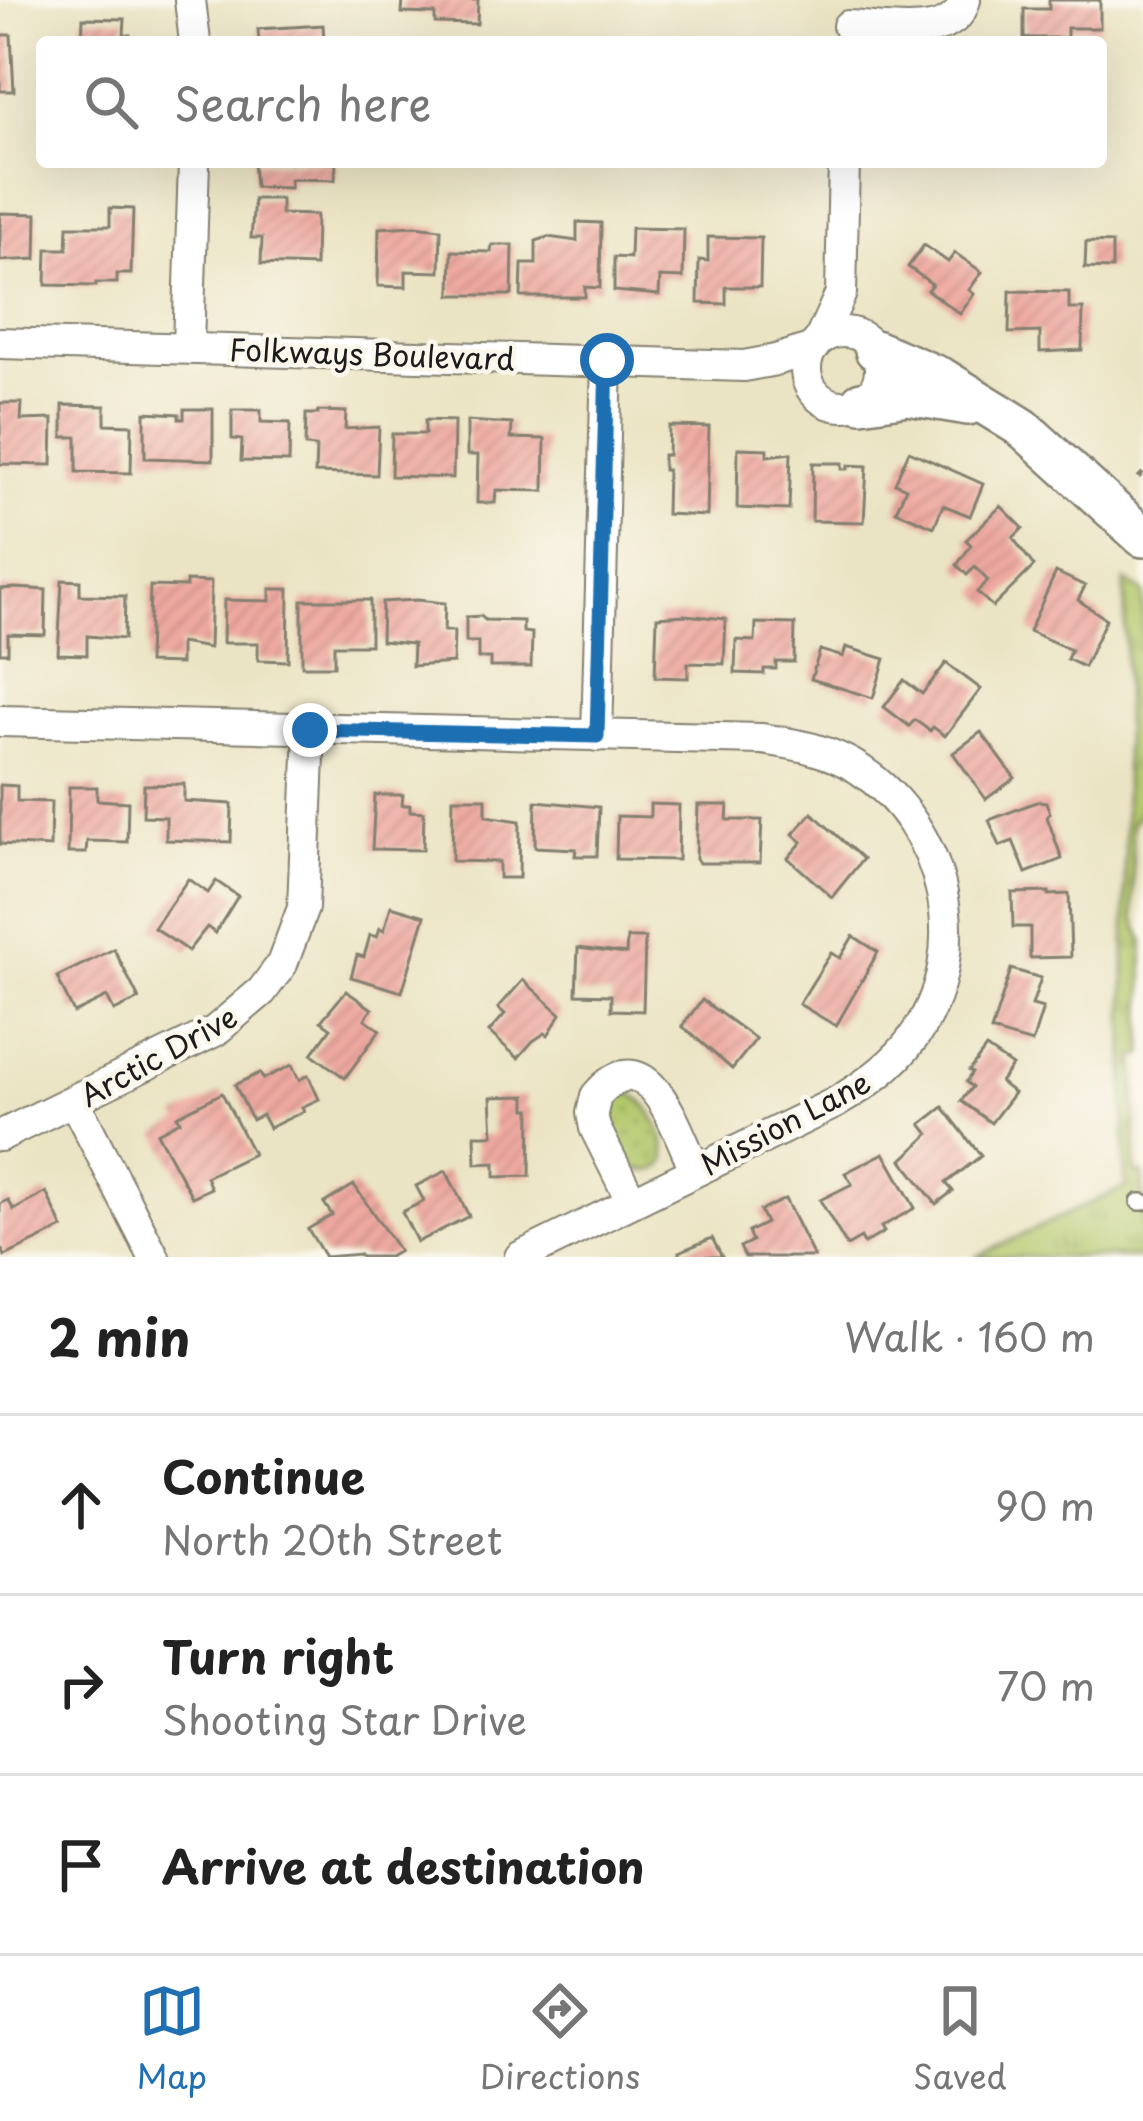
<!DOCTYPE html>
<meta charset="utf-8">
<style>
:root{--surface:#fff;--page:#f6f6f6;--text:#222;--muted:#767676;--line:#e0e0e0;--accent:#1f6fb2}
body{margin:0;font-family:"Playpen Sans",sans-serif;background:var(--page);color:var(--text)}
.stop{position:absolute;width:36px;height:36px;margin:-27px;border:9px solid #1f6fb2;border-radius:50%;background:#fff}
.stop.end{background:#1f6fb2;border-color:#fff;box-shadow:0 3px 12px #0008}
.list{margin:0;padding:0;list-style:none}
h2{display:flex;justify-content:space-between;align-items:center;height:156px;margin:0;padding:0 48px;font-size:51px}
h2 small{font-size:39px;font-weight:400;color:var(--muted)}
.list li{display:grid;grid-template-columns:78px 1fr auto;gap:36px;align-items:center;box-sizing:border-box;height:180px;padding:0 48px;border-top:3px solid var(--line)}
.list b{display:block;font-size:45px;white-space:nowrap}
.list p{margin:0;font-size:39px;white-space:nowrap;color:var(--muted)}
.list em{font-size:39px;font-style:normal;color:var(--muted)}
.icon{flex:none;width:66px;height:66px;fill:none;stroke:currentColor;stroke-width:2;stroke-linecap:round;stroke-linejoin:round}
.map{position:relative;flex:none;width:1143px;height:1257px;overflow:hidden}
.search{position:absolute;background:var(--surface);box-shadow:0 12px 48px #0002;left:36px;right:36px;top:36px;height:132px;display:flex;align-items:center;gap:30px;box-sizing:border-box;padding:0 42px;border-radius:12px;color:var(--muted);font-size:45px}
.sheet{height:696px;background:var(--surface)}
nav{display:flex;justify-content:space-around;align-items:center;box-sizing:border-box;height:168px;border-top:3px solid var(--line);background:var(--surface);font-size:33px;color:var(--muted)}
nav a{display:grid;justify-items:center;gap:6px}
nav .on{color:var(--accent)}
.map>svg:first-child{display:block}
.park{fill:url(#park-tufts);stroke:#677244;stroke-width:3}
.garden{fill:url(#garden-dots);stroke:#677244;stroke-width:3}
.building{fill:url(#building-hatch)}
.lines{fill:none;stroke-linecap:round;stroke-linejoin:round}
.service-casing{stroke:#848070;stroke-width:20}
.minor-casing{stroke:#848070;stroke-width:34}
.tertiary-casing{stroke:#848070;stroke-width:44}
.path{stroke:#848070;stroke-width:4.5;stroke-dasharray:9 9;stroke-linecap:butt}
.service{stroke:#fff;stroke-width:15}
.minor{stroke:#fff;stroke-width:30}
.tertiary{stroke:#fff;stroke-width:39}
.route{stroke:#1f6fb2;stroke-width:15}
.labels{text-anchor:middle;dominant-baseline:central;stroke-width:9;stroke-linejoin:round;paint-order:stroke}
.street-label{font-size:30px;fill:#1c1c1c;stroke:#fbf7ec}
</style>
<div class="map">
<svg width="1143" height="1257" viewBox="0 0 1143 1257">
<defs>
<pattern id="park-tufts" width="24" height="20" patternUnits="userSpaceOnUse" patternTransform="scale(3)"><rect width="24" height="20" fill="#b2c76b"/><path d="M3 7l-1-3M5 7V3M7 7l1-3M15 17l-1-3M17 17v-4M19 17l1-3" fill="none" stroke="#98aa5c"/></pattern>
<pattern id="garden-dots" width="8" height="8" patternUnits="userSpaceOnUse" patternTransform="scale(3)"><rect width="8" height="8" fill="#b2c76b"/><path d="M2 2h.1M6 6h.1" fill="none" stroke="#98aa5c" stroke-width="1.8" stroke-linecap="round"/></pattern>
<pattern id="building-hatch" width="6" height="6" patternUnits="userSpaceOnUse" patternTransform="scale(3)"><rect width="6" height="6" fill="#eea9a0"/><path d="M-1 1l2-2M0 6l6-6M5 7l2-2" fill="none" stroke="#cc9189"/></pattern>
</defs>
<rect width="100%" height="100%" fill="#fbf7ec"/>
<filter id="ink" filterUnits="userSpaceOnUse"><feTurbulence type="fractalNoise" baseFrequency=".00833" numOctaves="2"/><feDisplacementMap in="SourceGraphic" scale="24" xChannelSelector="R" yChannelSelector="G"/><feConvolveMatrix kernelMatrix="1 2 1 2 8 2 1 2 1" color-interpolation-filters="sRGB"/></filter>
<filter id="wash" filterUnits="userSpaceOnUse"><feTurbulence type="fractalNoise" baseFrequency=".004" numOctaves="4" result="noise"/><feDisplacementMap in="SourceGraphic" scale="48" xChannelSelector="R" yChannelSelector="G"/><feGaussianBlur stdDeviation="2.7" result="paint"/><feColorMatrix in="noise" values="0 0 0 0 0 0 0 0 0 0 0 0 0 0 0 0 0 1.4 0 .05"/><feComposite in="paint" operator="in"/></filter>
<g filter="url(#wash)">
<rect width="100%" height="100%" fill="#ebe4c4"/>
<polygon class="park" points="1125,581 1143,592 1143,806 1132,825 1134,918 1143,940 1143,1056 1135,1057 1135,1173 1143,1174 1143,1257 975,1257 1125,1187"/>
<path class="garden" d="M631 1093C651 1104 669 1141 665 1163 634 1193 603 1130 610 1104L620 1094Z"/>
<g id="blocks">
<g class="building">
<polygon points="403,0 478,0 477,24 435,23 435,14 402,13"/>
<polygon points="1049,0 1100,0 1100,28 1067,28 1067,38 1024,38 1024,9 1049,9"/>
<polygon points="83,18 125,19 124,35 130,35 130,42 82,42"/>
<polygon points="323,25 324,42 259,42 258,29"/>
<polygon points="0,35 11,35 14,91 0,91"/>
<polygon points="253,162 336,163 335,180 290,179 290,188 255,187"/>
<polygon points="254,199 281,199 281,214 316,215 315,266 261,264 262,238 251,238"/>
<polygon points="110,208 133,209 131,274 117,274 117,283 96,283 96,286 46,285 47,249 67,249 68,226 110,226"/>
<polygon points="0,213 37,214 36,259 0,261"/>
<polygon points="577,222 601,223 600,288 585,287 585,297 521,297 522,264 536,264 536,241 548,237 577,241"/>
<polygon points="415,226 441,229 440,272 406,271 406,287 378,286 379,228"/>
<polygon points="631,228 684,229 683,278 660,277 659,295 614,291 614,257 630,258"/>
<polygon points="708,237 761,238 760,287 726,287 726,304 698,303 699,260 708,261"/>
<polygon points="1086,242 1112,243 1112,269 1085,268"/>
<polygon points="492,245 513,245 512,295 451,295 452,251 491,252"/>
<polygon points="924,245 948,262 955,253 982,272 969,290 974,294 960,314 927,290 932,284 908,267"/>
<polygon points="1010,291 1069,292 1069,309 1083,309 1082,350 1040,352 1040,332 1009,333"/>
<polygon points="0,403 22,403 21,420 53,419 52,465 0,464"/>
<polygon points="63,405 105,406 105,424 132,425 131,473 77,472 77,437 63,437"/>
<polygon points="184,409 213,409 213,460 145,458 145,412 179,414 179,419 184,419"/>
<polygon points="232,410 261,410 261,422 290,423 289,462 241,461 242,440 232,439"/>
<polygon points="318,411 346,412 345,429 379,427 377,475 315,473 316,447 305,446 306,414 318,414"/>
<polygon points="425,420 454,421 453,478 391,476 392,434 425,434"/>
<polygon points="467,421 512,424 511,438 545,439 544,491 496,490 495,503 477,503 478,455 467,455"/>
<polygon points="669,426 709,427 707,516 666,514 667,470 663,470 663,455 668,455"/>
<polygon points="738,448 767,449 767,456 791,453 789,510 737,508"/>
<polygon points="909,451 983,484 970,516 943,505 934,527 896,511 906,488 895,483"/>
<polygon points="813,463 842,463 842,469 848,469 848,465 867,466 864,522 812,521"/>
<polygon points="1001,506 1023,528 1013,538 1034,566 993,607 977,592 988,581 975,567 967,575 957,565 971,545 966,540"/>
<polygon points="1056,572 1085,586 1078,600 1106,619 1084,667 1067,659 1071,650 1029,631"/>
<polygon points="62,580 80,581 80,595 125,596 124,639 87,636 87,655 58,654"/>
<polygon points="186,581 211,582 209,648 180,643 180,664 148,663 150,586 186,587"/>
<polygon points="15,588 46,590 45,635 8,634 8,653 0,653 0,589"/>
<polygon points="270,589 289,589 288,661 258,660 258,643 223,643 224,600 270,601"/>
<polygon points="302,600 370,600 370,645 334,645 334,666 302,666"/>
<polygon points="417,600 445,603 444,631 454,631 453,663 412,666 413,644 381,641 382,602"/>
<polygon points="685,615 726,619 724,664 688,663 688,678 655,677 657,617"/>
<polygon points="481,616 485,620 523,621 523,632 532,633 531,667 490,667 490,658 478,658 478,642 466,642 466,617"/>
<polygon points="756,623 795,624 794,662 776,662 776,669 764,669 764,674 735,673 736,640 755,641"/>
<polygon points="846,647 885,659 873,698 811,679 820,650 843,657"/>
<polygon points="946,663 981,689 945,736 933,727 930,731 915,720 909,726 884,707 904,680 922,694"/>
<polygon points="981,732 1015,778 986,799 953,753"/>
<polygon points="184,784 184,801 232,804 231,842 166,840 166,817 143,816 144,785"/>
<polygon points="0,785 17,786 17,801 51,802 50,847 0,844"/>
<polygon points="69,787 97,787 97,800 128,802 127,842 87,841 86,853 68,853"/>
<polygon points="375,795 403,795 402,805 410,805 410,811 424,812 423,850 372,849"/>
<polygon points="453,798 486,798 486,816 520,821 519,878 499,878 499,862 452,861"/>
<polygon points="536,801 599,807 597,856 575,856 576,849 535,847"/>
<polygon points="1039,801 1046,802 1050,813 1047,817 1062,859 1026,873 1013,841 1000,846 989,820"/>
<polygon points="650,804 679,805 678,860 616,859 617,816 650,817"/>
<polygon points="698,805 728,805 727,820 762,820 760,863 699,863 696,859"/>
<polygon points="812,813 863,859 832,897 788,858 802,842 793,834"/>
<polygon points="188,879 208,893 216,881 238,896 215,933 207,927 188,951 154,928"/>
<polygon points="1049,892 1049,895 1069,894 1071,957 1030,958 1030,927 1013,927 1012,893"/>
<polygon points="391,906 425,916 402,992 351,977 357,955 364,957 370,935 377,937 380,928 384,930"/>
<polygon points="853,936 878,952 836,1026 799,1004 831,953 840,958"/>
<polygon points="627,938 645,938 643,1011 611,1010 611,995 576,994 578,948 626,954"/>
<polygon points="114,949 139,999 114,1011 107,997 74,1013 57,977"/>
<polygon points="1011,969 1041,978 1032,1005 1043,1008 1032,1043 991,1031"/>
<polygon points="523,980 561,1014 548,1035 545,1033 533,1041 518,1058 489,1032 505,1014 498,1008"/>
<polygon points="346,991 372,1009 365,1019 380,1030 345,1078 312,1054 331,1028 321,1021"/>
<polygon points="702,1000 756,1039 732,1069 682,1026"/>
<polygon points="986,1048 1012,1066 1000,1082 1014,1093 991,1123 961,1101 972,1087 966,1082 972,1073 969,1071"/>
<polygon points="292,1065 299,1080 308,1075 319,1099 302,1107 304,1111 269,1128 262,1115 252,1120 235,1085 260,1073 263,1079"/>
<polygon points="222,1093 253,1154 206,1177 211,1188 192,1197 157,1133 180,1121 177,1116"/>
<polygon points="526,1096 526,1109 531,1109 530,1176 495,1177 495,1163 476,1164 475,1135 493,1135 491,1097"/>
<polygon points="943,1107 981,1156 946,1183 953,1191 936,1204 902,1160 929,1134 921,1124"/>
<polygon points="884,1153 915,1208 881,1227 884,1232 864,1244 861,1238 847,1246 820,1200 852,1184 845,1173"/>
<polygon points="446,1171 469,1216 417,1242 402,1212 424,1201 416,1186"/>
<polygon points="354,1185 399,1251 389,1257 361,1257 359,1254 325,1257 308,1229 332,1215 324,1203"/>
<polygon points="46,1192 63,1228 5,1256 0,1245 0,1204 8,1200 14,1210"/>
<polygon points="785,1199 814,1257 745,1257 740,1247 752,1241 748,1232 766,1223 760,1211"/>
<polygon points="712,1238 722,1257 681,1257 679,1252"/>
</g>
</g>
</g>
<g filter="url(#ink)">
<use href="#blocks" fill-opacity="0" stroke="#848070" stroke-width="3"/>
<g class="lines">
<g class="service-casing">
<polyline id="service" points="1139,1202 1143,1202"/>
</g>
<g class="minor-casing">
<g id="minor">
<polyline points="190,0 195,42"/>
<path d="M848 26C882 27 954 44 965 0"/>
<circle cx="843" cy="369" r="37"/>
<polyline points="820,339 841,293 844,162"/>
<polyline points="0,343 744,366 776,360 813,348"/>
<polyline points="188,347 194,162"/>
<path d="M0 721 762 739C796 744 830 750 859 769 946 826 975 952 913 1038 893 1066 864 1086 835 1103L520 1257"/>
<polyline points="597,736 607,360"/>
<polyline points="74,1101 154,1257"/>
<polyline points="0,1136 215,1031 262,991 282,964 303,908 310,730"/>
<path d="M631 1200 595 1128 592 1113 596 1096C648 1033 677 1132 695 1169"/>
</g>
</g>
<g class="tertiary-casing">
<g id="tertiary">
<polyline points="875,350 942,378 1023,428 1143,537"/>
<polyline points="861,402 908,395 968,405"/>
</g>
</g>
<polyline class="path" points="1138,478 1143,473"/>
<use href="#service" class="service"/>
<use href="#minor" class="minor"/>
<use href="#tertiary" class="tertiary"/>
</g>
</g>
<g class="lines" filter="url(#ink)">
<polyline class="route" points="310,730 597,736 607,360"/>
</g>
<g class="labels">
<g class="street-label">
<text transform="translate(372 353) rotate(2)">Folkways Boulevard</text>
<text transform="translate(158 1055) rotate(-29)">Arctic Drive</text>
<text transform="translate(785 1122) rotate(-28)">Mission Lane</text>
</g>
</g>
</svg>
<div class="stop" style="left:607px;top:360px"></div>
<div class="stop end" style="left:310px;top:730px"></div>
<div class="search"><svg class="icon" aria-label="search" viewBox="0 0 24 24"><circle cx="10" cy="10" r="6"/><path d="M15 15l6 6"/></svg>Search here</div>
</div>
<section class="sheet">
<h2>2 min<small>Walk · 160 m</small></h2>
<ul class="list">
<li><svg class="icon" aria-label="ahead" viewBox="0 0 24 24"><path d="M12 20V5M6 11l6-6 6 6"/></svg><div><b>Continue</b><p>North 20th Street</p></div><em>90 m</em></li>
<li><svg class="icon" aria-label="right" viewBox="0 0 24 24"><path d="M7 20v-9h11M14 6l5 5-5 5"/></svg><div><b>Turn right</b><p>Shooting Star Drive</p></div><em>70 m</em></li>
<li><svg class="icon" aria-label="arrive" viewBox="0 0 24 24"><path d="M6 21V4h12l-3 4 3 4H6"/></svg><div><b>Arrive at destination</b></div></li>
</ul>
</section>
<nav>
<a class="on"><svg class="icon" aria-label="map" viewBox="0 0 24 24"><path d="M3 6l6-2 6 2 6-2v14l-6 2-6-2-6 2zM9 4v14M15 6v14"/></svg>Map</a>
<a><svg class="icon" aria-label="directions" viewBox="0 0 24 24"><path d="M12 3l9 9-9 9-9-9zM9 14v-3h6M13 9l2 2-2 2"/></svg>Directions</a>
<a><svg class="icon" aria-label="saved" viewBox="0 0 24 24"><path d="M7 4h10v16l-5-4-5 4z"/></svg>Saved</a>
</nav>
